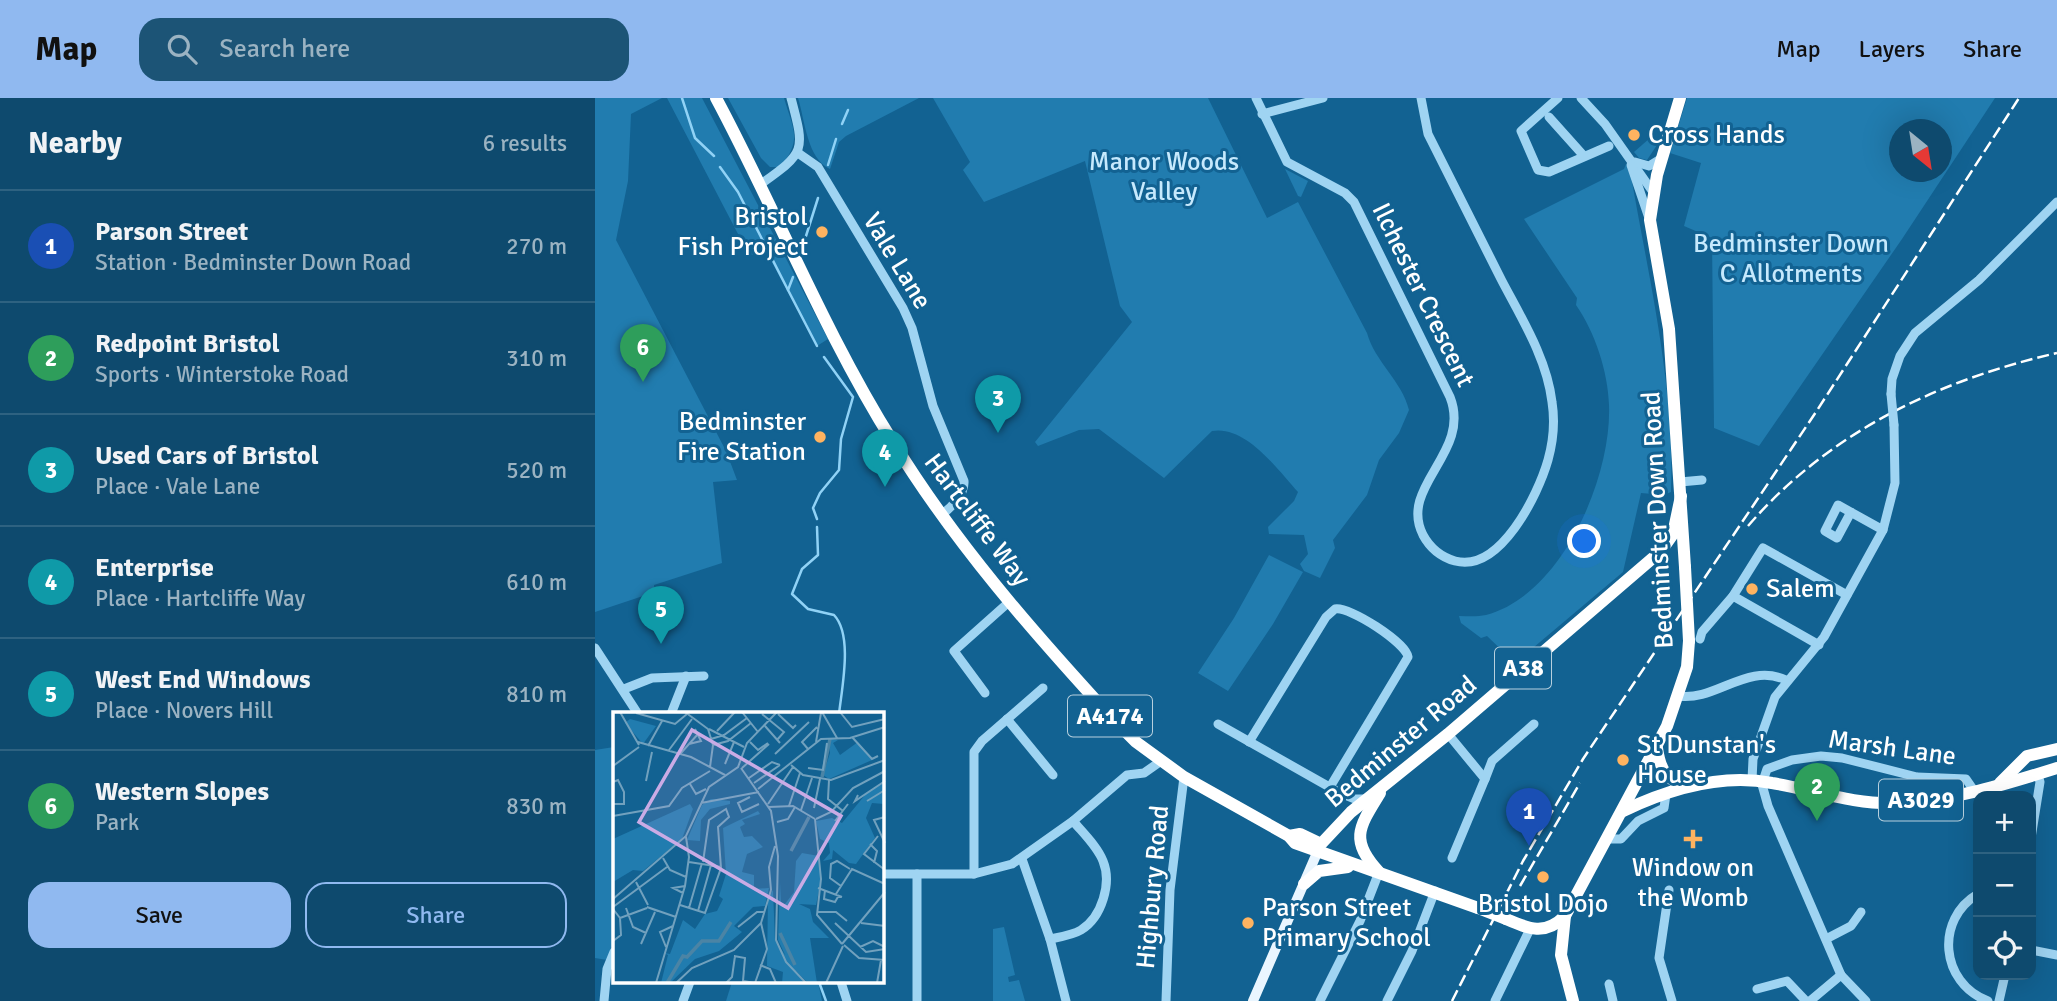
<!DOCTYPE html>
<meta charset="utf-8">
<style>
:root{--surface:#0e4a6e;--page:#1c5476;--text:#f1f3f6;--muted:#9bb3c2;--line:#2e6281;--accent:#90b9f0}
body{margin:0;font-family:Signika,sans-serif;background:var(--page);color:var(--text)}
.controls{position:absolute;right:21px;bottom:21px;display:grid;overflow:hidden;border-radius:14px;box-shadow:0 7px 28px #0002}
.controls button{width:63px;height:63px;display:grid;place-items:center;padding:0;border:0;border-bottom:2px solid var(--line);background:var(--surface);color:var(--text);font:35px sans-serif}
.compass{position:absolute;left:1294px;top:21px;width:63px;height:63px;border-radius:50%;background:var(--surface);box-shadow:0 7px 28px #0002;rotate:150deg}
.you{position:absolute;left:990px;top:444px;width:24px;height:24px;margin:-18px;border:5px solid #fff;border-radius:50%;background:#1a73e8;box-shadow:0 0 0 10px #1a73e833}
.badge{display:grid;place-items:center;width:46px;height:46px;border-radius:50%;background:var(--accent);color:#fff;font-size:23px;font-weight:700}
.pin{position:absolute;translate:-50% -58px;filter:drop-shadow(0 2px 4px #0008)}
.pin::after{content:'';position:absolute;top:37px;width:24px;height:21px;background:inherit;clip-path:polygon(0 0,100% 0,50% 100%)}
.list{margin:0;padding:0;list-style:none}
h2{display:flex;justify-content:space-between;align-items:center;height:91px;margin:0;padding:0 28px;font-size:30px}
h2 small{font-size:23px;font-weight:400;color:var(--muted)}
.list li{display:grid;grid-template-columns:46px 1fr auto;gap:21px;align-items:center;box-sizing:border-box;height:112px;padding:0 28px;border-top:2px solid var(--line)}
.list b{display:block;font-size:26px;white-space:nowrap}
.list p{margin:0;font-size:23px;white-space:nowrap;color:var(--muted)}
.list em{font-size:23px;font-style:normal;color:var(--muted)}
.actions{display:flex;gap:14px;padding:21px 28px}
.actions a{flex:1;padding:16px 0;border:2px solid var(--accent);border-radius:21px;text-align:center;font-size:24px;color:var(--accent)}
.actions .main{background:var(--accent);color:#111}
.icon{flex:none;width:38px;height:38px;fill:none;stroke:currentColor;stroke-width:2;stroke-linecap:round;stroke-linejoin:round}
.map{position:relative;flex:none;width:1462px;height:903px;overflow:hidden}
header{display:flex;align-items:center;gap:42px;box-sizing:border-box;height:98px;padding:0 35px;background:var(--accent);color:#111}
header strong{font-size:33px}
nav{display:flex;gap:38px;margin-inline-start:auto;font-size:24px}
.search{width:490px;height:63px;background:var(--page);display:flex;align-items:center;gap:18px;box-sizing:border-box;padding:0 24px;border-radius:21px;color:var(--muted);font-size:26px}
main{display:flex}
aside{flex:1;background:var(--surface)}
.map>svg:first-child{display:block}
.green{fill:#217caf;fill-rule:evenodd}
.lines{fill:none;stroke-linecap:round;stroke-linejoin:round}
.stream{stroke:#90d2f6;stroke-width:2.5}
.minor{stroke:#9fd4f2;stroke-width:9}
.major{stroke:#eaf6ff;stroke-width:10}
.highway{stroke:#fff;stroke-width:12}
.rail{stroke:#fff;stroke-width:2.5;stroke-dasharray:12 5;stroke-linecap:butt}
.minor-bridge{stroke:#9fd4f2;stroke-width:9}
.highway-bridge{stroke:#fff;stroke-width:12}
.poi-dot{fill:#ffb360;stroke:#126292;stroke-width:2.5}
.labels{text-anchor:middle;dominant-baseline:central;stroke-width:6;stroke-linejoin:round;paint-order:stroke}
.shield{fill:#126292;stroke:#b8d0de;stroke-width:2}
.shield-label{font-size:24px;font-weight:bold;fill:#fff}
.poi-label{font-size:26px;fill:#fff;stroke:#126292;text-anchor:start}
.park-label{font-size:26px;fill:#c6e9fd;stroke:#126292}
.street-label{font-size:26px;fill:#fff;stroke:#126292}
.inset-river{fill:none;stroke:#4b84a5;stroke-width:3.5}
.inset-road{fill:none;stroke:#71a1be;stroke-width:2}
.view{fill:#caabe5;fill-opacity:0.15;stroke:#caabe5;stroke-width:3.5}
.inset-edge{fill:none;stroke:#fff;stroke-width:3.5}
</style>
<header>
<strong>Map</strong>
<div class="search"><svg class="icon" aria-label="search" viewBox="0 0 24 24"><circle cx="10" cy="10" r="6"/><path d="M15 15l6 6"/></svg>Search here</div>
<nav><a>Map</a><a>Layers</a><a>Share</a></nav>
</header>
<main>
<aside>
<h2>Nearby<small>6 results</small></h2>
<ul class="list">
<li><span class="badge" style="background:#1a4fb4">1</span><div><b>Parson Street</b><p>Station · Bedminster Down Road</p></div><em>270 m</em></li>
<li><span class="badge" style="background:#2e9e5b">2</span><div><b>Redpoint Bristol</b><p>Sports · Winterstoke Road</p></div><em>310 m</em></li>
<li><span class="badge" style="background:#0f9aa8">3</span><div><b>Used Cars of Bristol</b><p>Place · Vale Lane</p></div><em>520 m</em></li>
<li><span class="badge" style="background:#0f9aa8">4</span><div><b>Enterprise</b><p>Place · Hartcliffe Way</p></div><em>610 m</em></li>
<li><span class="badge" style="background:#0f9aa8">5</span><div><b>West End Windows</b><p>Place · Novers Hill</p></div><em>810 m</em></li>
<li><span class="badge" style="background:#2e9e5b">6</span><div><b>Western Slopes</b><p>Park</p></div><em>830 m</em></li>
</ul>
<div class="actions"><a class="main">Save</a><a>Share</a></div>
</aside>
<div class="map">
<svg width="1462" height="903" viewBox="0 0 1462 903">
<rect width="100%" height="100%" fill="#126292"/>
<g class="green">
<polygon points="0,0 67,0 36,16 33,83 21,142 131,353 142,382 118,384 127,465 59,487 60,494 0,514"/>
<polygon points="72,0 107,0 233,241 222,248 172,155 154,157"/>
<path d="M133 0H189C198 31 208 42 185 69H175L166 60Z"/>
<path d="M203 0H324L251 38 244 44 235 71C212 61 210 22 203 0Z"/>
<path d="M338 0H613L672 120 703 104 772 235C780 264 807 283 814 312L804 335 784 362 772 397 738 442 740 450 725 480 709 473 705 466 713 456 709 437 674 436 673 429 699 403 703 394C683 372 651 327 617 333L569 380 504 331 484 332 443 348 440 344 537 224 525 208 490 63 389 104 368 72 375 64Z"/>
<path d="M1092 0H1400L1307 141 1164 348 1119 330 1117 140 1089 128 1106 65 1075 55ZM1304 32H1346V74H1304Z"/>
<polygon points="1055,40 1062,47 1052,62 1044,60 1039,54"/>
<path d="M1031 66 1036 78C1054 181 1080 289 1076 394L1069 397 1046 395 1028 474 920 565 892 538 886 540 866 525 864 518C872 518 882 519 891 517 967 497 1017 379 1014 307 1013 274 1000 234 981 207L982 200 929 121 1029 71Z"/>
<polygon points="690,71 713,83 706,99 703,98"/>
<polygon points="674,457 708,474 678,526 633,593 603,575 639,520"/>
<polygon points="19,649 19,843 12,862 0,860 0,652"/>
<polygon points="409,829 420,877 413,879 414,884 424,882 430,903 398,903 398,831"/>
<polygon points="137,884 223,884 227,903 131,903"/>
</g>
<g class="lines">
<g class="stream">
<polyline points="87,0 100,40 119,58"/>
<polyline points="247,26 253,12"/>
<polyline points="233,67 241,41"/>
<polyline points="125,69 143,94 193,192"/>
<polyline points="211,138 223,100"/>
<polyline points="198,179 193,192 222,248"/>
<polyline points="222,421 218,410 225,395 244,372 246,341 258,299 229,259"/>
<path d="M222 429 223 457 207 471 197 496 213 511 239 517C258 537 247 589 244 616"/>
<polyline points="224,884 231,903"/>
</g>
<g class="minor">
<path d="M661 0 692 64 750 95 759 104 855 299C877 355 803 388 828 437 835 450 846 459 860 463 905 475 943 397 953 362 958 344 960 323 957 304 952 261 927 221 907 183 882 134 858 85 833 36L826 0"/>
<polyline points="963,0 926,33 943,72 954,74 1014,48"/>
<polyline points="986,0 1010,26 1058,94"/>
<polyline points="667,16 728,0"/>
<polyline points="954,19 988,57"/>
<path d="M203 55 223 69 308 210 317 230 338 308 369 383C370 396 356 410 346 417"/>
<polyline points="1040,64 1054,68 1067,60"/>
<polyline points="1036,67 1054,120"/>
<path d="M166 86C211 54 210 53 196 0"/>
<polyline points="1296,296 1297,281 1305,258 1320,235 1384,182 1462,104"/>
<polyline points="1085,384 1107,382"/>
<polyline points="1256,414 1242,440 1230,433 1243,407 1288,432"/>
<polyline points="1138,498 1224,547"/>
<polyline points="1105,541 1107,534 1138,498 1168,450 1252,497"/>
<polyline points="0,550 43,616"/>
<polyline points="29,591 57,580 109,578"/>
<polyline points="390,595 359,553 414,504"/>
<path d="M1083 598C1120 604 1152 564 1191 582"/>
<polyline points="76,616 91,578"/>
<polyline points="412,621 458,677"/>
<polyline points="623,626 745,695 760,701 772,701"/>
<polyline points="853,636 890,681 857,760"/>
<path d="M654 644 731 519 740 511C755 508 811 545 813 559L735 689"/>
<polyline points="890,681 897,663 939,626"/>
<polyline points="1157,682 1158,661 1180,599 1229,539 1288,432 1300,385 1299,327"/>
<polyline points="1166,683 1173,708 1246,877 1271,903"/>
<polyline points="1168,683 1172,671 1197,662 1226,658 1247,660 1322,679 1371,681 1380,694"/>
<polyline points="1436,740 1445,684 1443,677"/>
<polyline points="1012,741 1026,741 1043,723 1069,710 1071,696"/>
<polyline points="427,761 455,841 471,903"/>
<polyline points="287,776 379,776 417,766 478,723 532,677 549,675 566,663"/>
<polyline points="322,776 322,903"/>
<polyline points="379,776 379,654 387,643 448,590"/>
<polyline points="1074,792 1064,860 1077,903"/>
<path d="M1383 796C1340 821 1345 885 1393 903"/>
<path d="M455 841C465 839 478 837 486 832 507 819 517 785 508 763 502 748 488 735 478 723"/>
<polyline points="1231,841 1256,828 1266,814"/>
<polyline points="1436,852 1462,857"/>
<polyline points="246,884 252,903"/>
<polyline points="1014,886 1018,903"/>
<polyline points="1162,891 1192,883 1211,903"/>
<polyline points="9,903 12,871 19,854"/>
<polyline points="88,903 95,884"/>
<polyline points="571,903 575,792 589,679"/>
<polyline points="725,903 765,823 784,774"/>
<polyline points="792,903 817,853 840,793"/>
<polyline points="900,903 935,831"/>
<polyline points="1215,903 1246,877"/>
<polyline points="1404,903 1410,877"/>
</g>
<polyline class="major" points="658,903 725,748"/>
<g class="highway">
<path d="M121 0C182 114 229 234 298 344 360 445 438 534 518 621L541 644 589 679 694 738 700 745 883 810"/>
<polyline points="1085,0 1062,77 1055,122 1074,231 1090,469"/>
<path d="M1062 650C1065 671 1071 684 1094 688"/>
<polyline points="1405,685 1432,658 1462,651"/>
<path d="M1028 713C1074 691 1126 675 1177 685 1218 692 1260 707 1302 705 1357 703 1411 686 1462 670"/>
<polyline points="694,738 705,736 726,746 756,714 853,636 1066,453 1078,436 1086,398"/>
<path d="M784 774C754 742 764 729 785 695"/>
<polyline points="709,786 724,773 753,769"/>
<path d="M911 821C934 831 950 838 970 818"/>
<polyline points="978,903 966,857 970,818 1072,628 1092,569 1094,543"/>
</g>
<g class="rail">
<path d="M1153 428C1234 334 1344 282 1462 255"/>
<polyline points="925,788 985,685"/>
<polyline points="857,903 928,763 988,661 1221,314 1424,0"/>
</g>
<polyline class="minor-bridge" points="1296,296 1299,327"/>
<g class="highway-bridge">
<polyline points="1090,469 1094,543"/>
<polyline points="883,810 911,821"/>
</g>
</g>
<g class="poi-dot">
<circle cx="1039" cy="37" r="7"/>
<circle cx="227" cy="134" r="7"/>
<circle cx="225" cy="339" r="7"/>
<circle cx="1157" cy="491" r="7"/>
<circle cx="1028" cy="662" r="7"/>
<path d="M1094.5 730.5h7v7h7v7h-7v7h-7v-7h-7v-7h7z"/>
<circle cx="948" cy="779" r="7"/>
<circle cx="653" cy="825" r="7"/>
</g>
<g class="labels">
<g class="shield">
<rect x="900" y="549.5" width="56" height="41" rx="5"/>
<rect x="473" y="597.5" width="84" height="41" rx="5"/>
<rect x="1284" y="681.5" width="84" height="41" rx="5"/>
</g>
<g class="shield-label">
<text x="928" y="570">A38</text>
<text x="515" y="618">A4174</text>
<text x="1326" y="702">A3029</text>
</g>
<g class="poi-label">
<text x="1053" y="37">Cross Hands</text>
<text x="213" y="119" text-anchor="end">Bristol<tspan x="213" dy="30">Fish Project</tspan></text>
<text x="211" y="324" text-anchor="end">Bedminster<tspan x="211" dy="30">Fire Station</tspan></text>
<text x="1171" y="491">Salem</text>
<text x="1042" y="647">St Dunstan's<tspan x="1042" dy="30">House</tspan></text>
<text x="1098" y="770" text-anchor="middle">Window on<tspan x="1098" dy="30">the Womb</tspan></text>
<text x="948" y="806" text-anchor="middle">Bristol Dojo</text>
<text x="667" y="810">Parson Street<tspan x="667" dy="30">Primary School</tspan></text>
</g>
<g class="park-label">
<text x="569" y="64">Manor Woods<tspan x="569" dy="30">Valley</tspan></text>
<text x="1196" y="146">Bedminster Down<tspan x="1196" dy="30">C Allotments</tspan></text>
</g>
<g class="street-label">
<text transform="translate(302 163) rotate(59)">Vale Lane</text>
<text transform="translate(828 197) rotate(64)">Ilchester Crescent</text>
<text transform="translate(382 422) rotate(53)">Hartcliffe Way</text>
<text transform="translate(1063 422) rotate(-93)">Bedminster Down Road</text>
<text transform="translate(806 644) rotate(-40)">Bedminster Road</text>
<text transform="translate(1297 650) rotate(8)">Marsh Lane</text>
<text transform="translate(558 789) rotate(-85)">Highbury Road</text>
</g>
</g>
<g transform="translate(18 614)">
<rect width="271" height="271" fill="#126292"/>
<path d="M17 7 43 14 30 32 12 11ZM215 26 225 28 220 31 227 43 245 30 259 48 216 67 210 63 217 41ZM271 69V92L259 91 253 106 262 126 248 145 243 152 236 151 220 138 219 147 210 149 217 141 216 131 207 127 203 109 219 106 229 111 252 83ZM98 87 117 89V92L97 97 88 108 87 129 74 128 89 93ZM77 92 80 97 69 127 30 159 20 158 0 170V127ZM145 99 147 102 129 108 132 112 127 115 131 125 139 124 150 135 134 142 129 160 141 163V177L156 176 152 194 140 195 121 214 129 220 106 239 82 247 57 271H48L55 243 51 241 57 242 70 208 82 217 92 202 104 199 110 187 106 184 113 162 110 116ZM189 141 206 144 208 169 203 193 186 192 197 197 200 210 216 226H197L204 271H195L177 253 165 228 167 170 168 192H172L181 180 183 149ZM160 178 162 228 191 271H169L170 260 154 254 155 186Z" fill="#217caf"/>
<path class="inset-river" d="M209 65 217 27M178 139 196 105M167 221 182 253M54 271 70 244 74 245 89 229H106L118 210"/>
<path class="inset-road" d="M7 0 26 33M72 0 95 17 100 33 97 55M129 0 145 20M209 0 224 26M227 0 239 15 272 7M23 1 62 12 74 2M149 2 171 20 164 28M165 2 180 16 183 13M152 14 167 31M96 17 131 35M104 19 122 0M239 25 259 47 265 44M98 27 111 23 134 6M25 30 78 45 112 63M137 30 145 38 155 31M203 30 208 1M76 32 88 29 82 17M100 33 115 29 138 11M35 34 49 9M195 37 189 30 204 15M56 38 79 7M68 41 85 22M162 42 196 10M112 52 121 30M178 53 190 63 218 68 272 48M0 54 26 35M128 56 158 99 165 144 163 228 173 250 193 271M129 56 156 32M195 56 210 58 214 31M136 66 159 50 167 53M216 68 215 87 230 99M33 69 39 40M0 70 5 68 11 80V92H0M141 71 167 53M77 72 83 82 93 77M145 77 208 27 237 26 272 15M245 83 242 89 272 69M137 85 125 91 129 100 146 92M254 89 272 78M88 91 146 80M155 92 180 55M176 94 187 61M156 95 180 94 202 107M201 96 207 67M188 98 199 66M0 104 56 94 69 76 97 59M272 105 261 108 272 131M202 107 208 167 204 203 229 232M203 107 218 100 240 76 272 59M222 109 235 92M164 110 175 107 182 95M265 124 251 142 272 158M257 132 264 139 261 151M50 146 57 158 73 165M76 150 108 155M23 170 35 193M228 174 217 166 218 152 224 149 237 157M205 176 229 185M158 178 156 155 162 134M212 178 211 187 222 190 226 183M70 181 60 176 72 174M223 182 239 157 272 172M0 187 73 124 96 75 125 55 134 31 164 0M67 193 92 201 108 156 105 115 116 105 113 97 96 108 90 150M0 195 54 155M13 196 20 215 33 221M76 196 89 151M0 197 7 206 8 223 0 229M45 199 34 195 63 205M85 199 98 153M204 200H223L234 209M7 206 34 196M222 211 253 240 272 237M248 211 272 214M125 215 144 200H151M28 232 42 200M229 232 272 180M231 233 246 246 272 248M53 235 47 220 60 214M247 235 260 229 272 235M121 244 132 246 130 269 142 271M147 253 157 257 163 271M43 271 72 174 76 145 73 125M63 271 79 256 121 238 148 211M113 271 119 265 122 244M142 271 154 237 148 211 158 178M213 271 230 234M264 271 268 248"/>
<path class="view" d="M79 18 228 104 175 196 26 110Z"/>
<rect width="271" height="271" class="inset-edge"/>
</g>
</svg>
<div class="controls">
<button>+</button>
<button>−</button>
<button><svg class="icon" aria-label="locate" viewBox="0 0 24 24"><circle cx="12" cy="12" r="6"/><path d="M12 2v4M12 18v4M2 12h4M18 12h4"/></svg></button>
</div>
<svg class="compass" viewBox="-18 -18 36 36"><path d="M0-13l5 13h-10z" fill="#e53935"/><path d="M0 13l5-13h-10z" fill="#9bb3c2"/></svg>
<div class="you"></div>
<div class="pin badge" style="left:934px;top:748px;background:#1a4fb4">1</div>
<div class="pin badge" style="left:1222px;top:723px;background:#2e9e5b">2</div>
<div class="pin badge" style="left:403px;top:335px;background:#0f9aa8">3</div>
<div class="pin badge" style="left:290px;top:389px;background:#0f9aa8">4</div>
<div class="pin badge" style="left:66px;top:546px;background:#0f9aa8">5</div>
<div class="pin badge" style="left:48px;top:284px;background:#2e9e5b">6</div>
</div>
</main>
